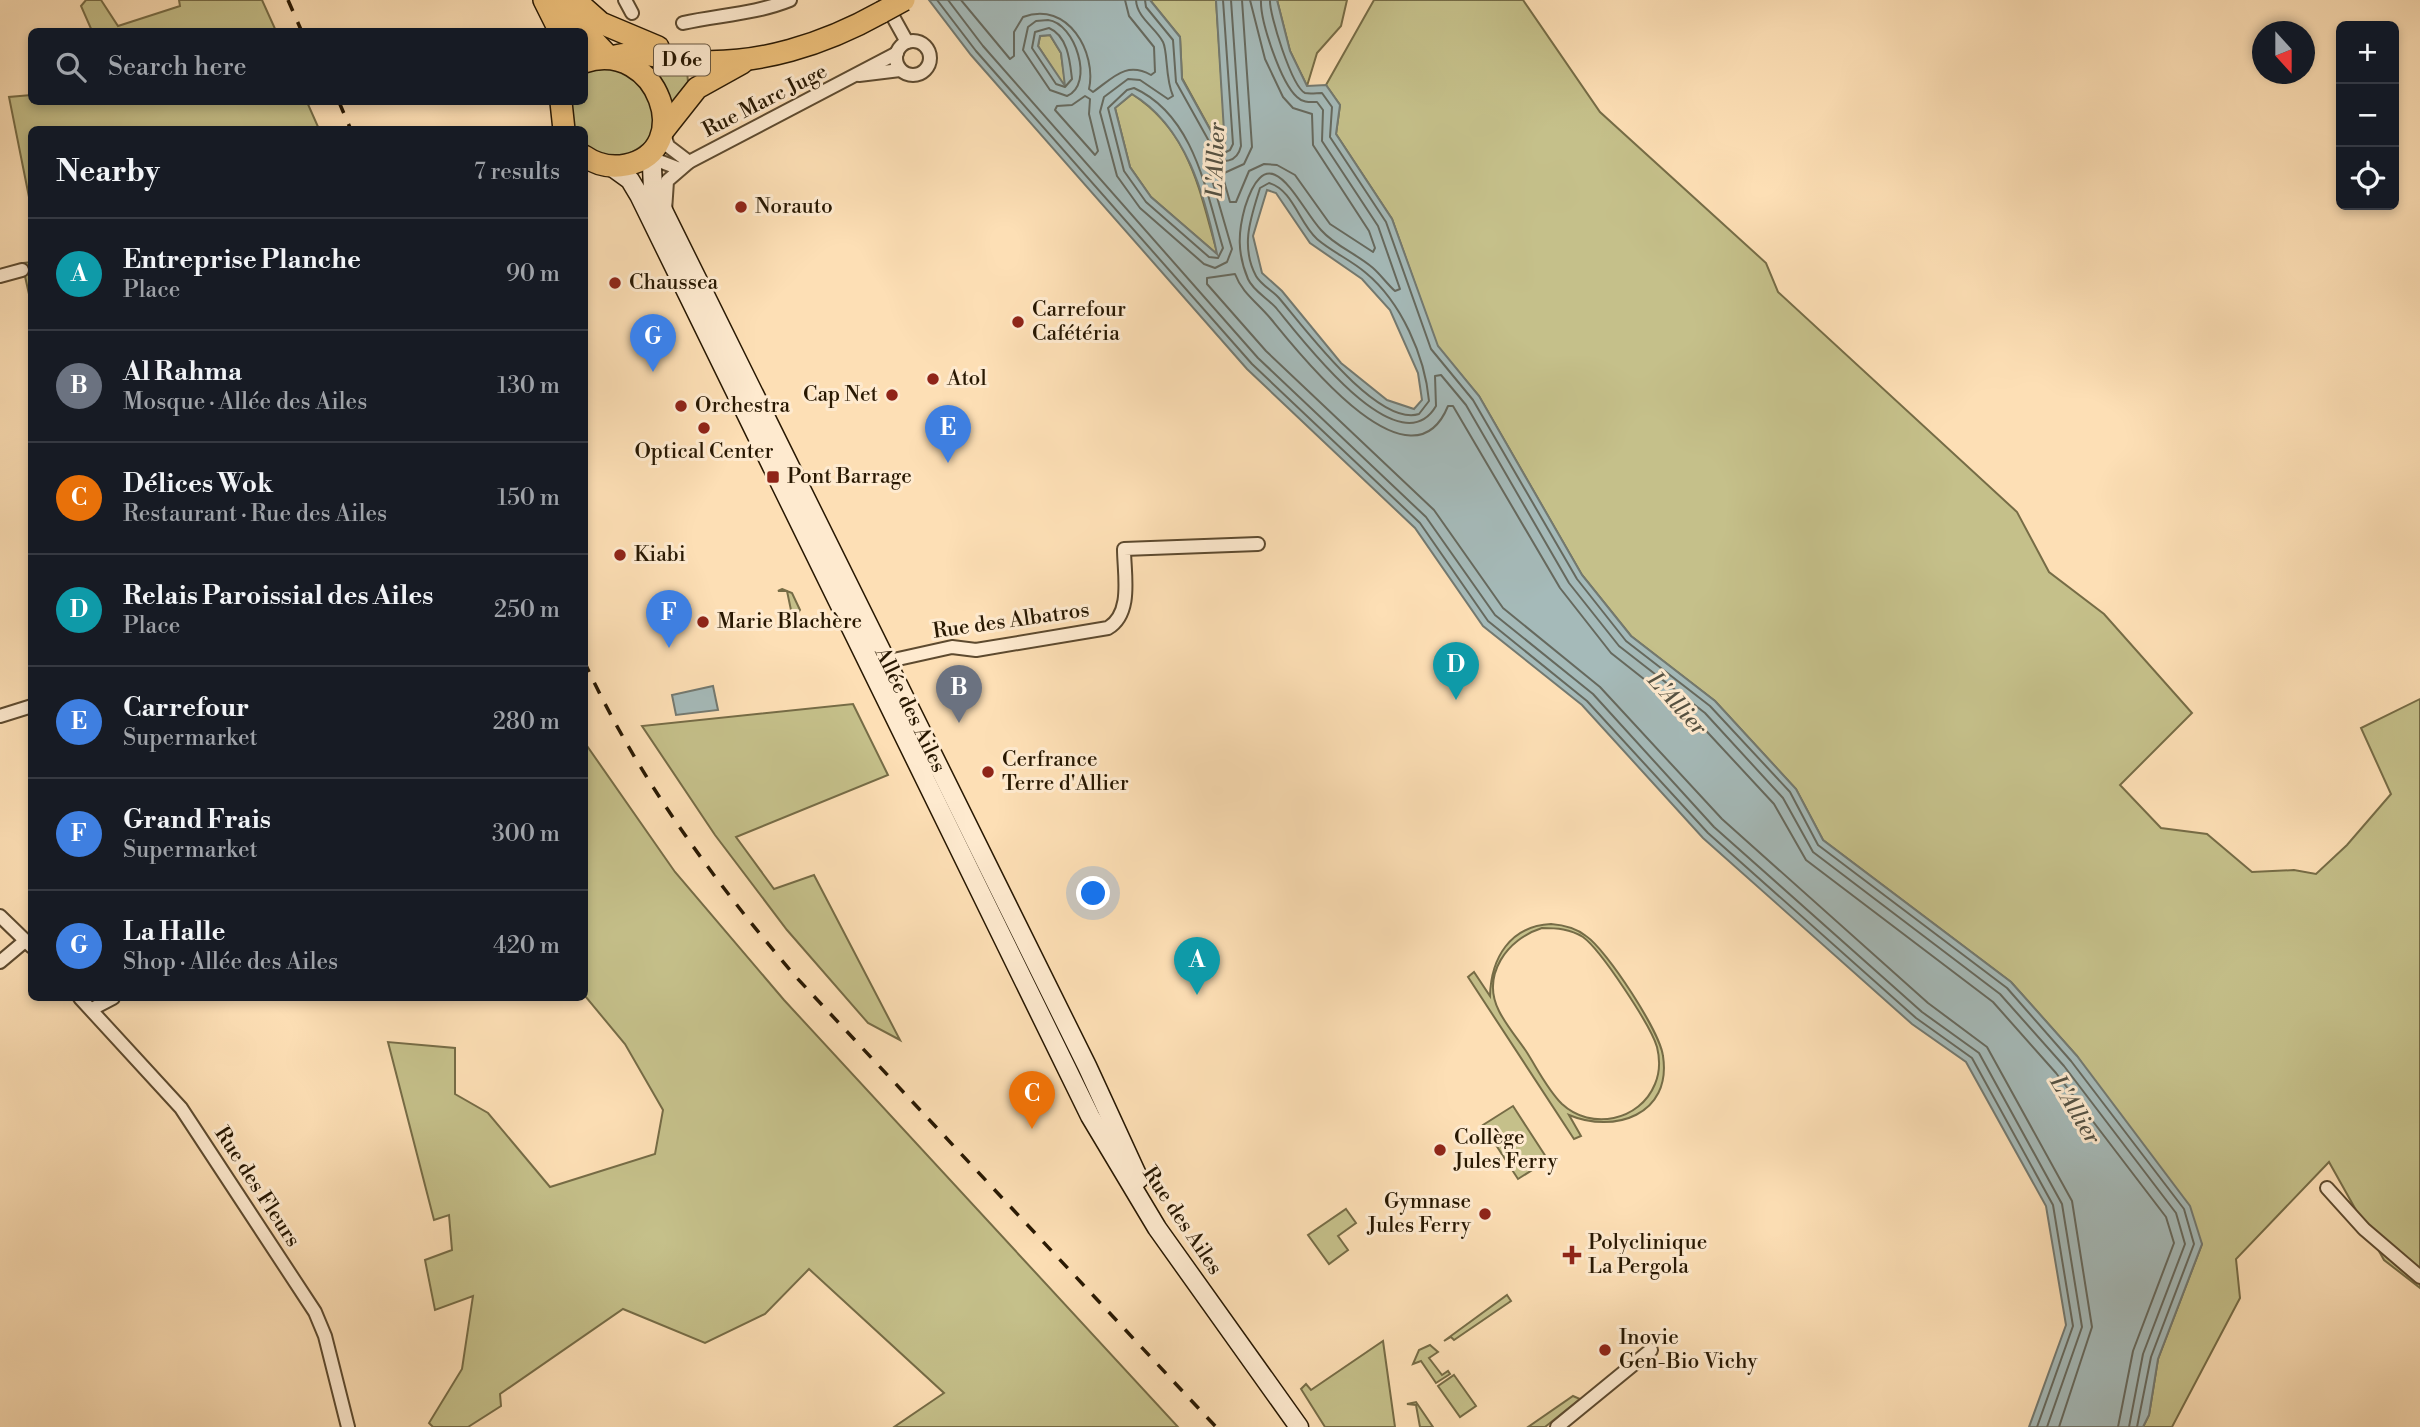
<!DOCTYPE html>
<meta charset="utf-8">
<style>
:root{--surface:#171b24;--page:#242831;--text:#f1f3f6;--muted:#9ea1a6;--line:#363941;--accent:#d93025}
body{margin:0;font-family:"Libre Bodoni",serif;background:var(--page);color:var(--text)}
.controls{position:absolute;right:21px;top:21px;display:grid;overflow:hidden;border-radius:10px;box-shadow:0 4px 10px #0003}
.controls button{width:63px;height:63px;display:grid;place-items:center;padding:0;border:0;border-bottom:2px solid var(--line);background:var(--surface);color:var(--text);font:35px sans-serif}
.compass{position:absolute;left:2252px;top:21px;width:63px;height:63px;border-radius:50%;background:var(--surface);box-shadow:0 4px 10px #0003;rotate:159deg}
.you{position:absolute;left:1094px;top:894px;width:24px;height:24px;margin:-18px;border:5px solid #fff;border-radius:50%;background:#1a73e8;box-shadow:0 0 0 10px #1a73e833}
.badge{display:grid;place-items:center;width:46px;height:46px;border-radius:50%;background:var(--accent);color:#fff;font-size:23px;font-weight:700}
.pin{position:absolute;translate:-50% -58px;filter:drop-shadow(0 2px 4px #0008)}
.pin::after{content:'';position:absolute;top:37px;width:24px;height:21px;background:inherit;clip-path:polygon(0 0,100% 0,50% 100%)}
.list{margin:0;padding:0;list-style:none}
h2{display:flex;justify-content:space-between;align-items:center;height:91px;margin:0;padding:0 28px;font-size:30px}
h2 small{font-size:23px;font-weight:400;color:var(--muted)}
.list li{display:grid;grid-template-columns:46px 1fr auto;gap:21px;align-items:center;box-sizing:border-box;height:112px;padding:0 28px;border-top:2px solid var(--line)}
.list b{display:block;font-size:26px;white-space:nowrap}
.list p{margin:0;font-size:23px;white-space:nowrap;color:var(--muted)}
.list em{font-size:23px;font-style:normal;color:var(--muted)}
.icon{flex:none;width:38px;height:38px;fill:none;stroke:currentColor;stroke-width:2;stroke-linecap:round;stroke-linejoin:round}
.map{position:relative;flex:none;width:2420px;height:1427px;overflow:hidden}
.search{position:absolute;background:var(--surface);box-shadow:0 4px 10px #0003;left:28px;top:28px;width:560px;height:77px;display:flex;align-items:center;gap:18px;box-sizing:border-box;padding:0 24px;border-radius:10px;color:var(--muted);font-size:26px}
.panel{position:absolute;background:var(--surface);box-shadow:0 4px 10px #0003;left:28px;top:126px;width:560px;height:875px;border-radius:10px}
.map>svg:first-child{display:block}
.green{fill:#c5c08a;stroke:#766c46;stroke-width:2;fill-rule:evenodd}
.water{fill:#a5bab9;stroke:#737970;stroke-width:2;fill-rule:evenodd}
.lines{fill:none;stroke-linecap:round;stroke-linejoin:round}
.shore{stroke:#66695e;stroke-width:2}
.street-casing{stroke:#5d4a2f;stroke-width:16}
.secondary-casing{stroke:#281802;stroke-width:21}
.primary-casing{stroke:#281802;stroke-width:24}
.street{stroke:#feeacf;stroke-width:12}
.secondary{stroke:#feeacf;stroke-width:18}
.primary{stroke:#eec07a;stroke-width:21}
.rail{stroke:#281802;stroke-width:3.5;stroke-dasharray:12 12;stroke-linecap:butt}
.primary-bridge-casing{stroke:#281802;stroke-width:24;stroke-linecap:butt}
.primary-bridge{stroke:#eec07a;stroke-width:21}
.poi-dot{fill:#8f2418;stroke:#feeacf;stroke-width:2.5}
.labels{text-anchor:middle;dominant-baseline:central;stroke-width:6;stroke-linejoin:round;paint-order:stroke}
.shield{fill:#feeacf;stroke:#685740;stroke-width:2}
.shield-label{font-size:19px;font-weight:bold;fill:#281802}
.street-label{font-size:21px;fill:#281802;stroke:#feeacf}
.poi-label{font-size:21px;fill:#281802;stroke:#feeacf;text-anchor:start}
.water-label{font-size:23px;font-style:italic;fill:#545142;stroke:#feeacf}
</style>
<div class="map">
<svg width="2420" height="1427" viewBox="0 0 2420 1427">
<rect width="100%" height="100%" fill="#fddfb5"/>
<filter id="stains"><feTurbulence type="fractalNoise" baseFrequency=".00286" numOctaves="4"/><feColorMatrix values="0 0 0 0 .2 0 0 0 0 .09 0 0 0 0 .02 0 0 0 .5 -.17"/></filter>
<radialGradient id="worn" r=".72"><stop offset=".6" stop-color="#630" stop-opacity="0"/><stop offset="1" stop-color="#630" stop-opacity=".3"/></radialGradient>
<g class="green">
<polygon points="86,0 101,0 118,26 180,6 179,0 262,0 276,31 92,31 81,6"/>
<polygon points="1150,0 1216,0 1226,148 1216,140 1182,78 1180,37"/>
<polygon points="1277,0 1347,0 1341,26 1317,53 1307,86 1290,51"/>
<polygon points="1374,0 1523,0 1600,112 1766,263 1778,292 2017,512 2049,572 2104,614 2192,713 2120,785 2161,828 2207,834 2252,872 2294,870 2316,874 2347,845 2391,794 2361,728 2420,699 2420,1288 2384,1260 2329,1162 2236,1259 2240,1298 2172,1427 2143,1427 2149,1415 2158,1359 2202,1244 2077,1056 2011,982 1823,840 1796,789 1715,701 1631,636 1582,575 1479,396 1437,346 1392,219 1336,134 1340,105 1326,85"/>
<polygon points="1050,35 1061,53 1066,89 1038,46 1040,36"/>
<polygon points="638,59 687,71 688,82 670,110"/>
<path d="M596 66 631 73 655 107 651 138C629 159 610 164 585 144L584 130 574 129 569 102H584L585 72Z"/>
<path d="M1132 94C1192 133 1199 191 1218 255L1151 197 1130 167 1115 108Z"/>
<polygon points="31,95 32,102 307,102 319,129 32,130 31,207 9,97"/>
<polygon points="31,262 31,303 22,263"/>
<polygon points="782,589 792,593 800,610 798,613 792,615 787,591 778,591"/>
<polygon points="853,704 888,775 736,837 774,889 814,875 900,1040 868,1023 787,930 715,835 642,726"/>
<polygon points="585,743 675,872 784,1000 1178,1427 894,1427 944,1393 809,1269 765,1314 705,1343 623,1309 500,1394 501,1406 468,1427 433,1427 429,1423 462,1369 473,1296 435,1310 425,1260 452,1250 449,1215 434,1220 388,1042 455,1048 455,1094 488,1113 550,1187 655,1154 663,1110 625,1044 585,996"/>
<path d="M1551 924C1564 925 1576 928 1586 936 1607 950 1660 1032 1663 1056 1672 1115 1614 1134 1569 1115L1581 1136 1574 1139 1468 977 1474 972 1490 996C1491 958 1510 926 1551 924ZM1542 928C1557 928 1570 929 1583 937 1601 950 1651 1026 1657 1047 1660 1059 1660 1072 1655 1084 1640 1121 1591 1131 1562 1104 1547 1089 1537 1068 1526 1051 1517 1038 1506 1025 1499 1011 1481 975 1507 939 1542 928Z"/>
<polygon points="1513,1106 1548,1160 1518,1179 1483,1125"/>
<polygon points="1346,1209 1356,1223 1338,1236 1348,1250 1329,1264 1308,1235"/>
<polygon points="1507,1295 1511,1301 1454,1340 1451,1337 1444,1341"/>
<polygon points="1383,1341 1395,1427 1325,1427 1301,1389 1306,1384 1311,1390"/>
<polygon points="1430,1345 1438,1352 1429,1358 1442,1375 1448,1371 1450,1374 1436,1383 1421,1361 1413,1364 1419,1350"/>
<polygon points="1454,1375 1476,1406 1460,1417 1438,1386"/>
<polygon points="1573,1396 1580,1399 1545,1427 1528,1427"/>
<polygon points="1416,1402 1433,1427 1420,1427 1416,1405 1407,1404"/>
</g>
<g class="water">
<path d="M929 0H1150L1180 37 1182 79 1216 140 1225 148 1216 0H1277L1290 51 1307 86 1326 85 1340 105 1336 134 1392 219 1438 346 1479 396 1582 575 1631 636 1715 701 1796 789 1823 840 2011 982 2077 1056 2190 1206 2202 1244 2158 1359 2149 1415 2143 1427H2029L2066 1325 2046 1206 1966 1062 1912 1024 1703 838 1582 705 1483 626 1415 528 1247 369 971 55ZM1050 35 1061 53 1065 86 1038 46 1040 36ZM1132 94C1186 126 1205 196 1217 254L1151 197 1130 167 1115 108ZM1267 190 1276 193 1310 243 1362 279 1390 310 1418 373 1422 400 1414 409 1387 400 1341 363 1282 291 1262 273 1253 236Z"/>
<polygon points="713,686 718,710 676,715 672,695"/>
</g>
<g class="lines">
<g class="shore">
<polyline points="937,0 976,51 1252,364 1420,523 1488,621 1587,701 1708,833 1916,1018 1972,1058 2053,1205 2073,1326 2037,1427"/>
<polyline points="948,0 983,46 1258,358 1426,517 1495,615 1593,694 1714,827 1922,1012 1979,1053 2062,1204 2082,1327 2047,1427"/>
<path d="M961 0 1010 59 1014 56V32L1023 17C1068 0 1097 53 1089 89L1093 92C1113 78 1126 61 1151 75L1155 72 1154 47 1129 16 1125 0"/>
<path d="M1136 0C1137 18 1155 27 1163 42 1168 52 1165 78 1173 96L1168 99 1140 80 1128 79 1104 97 1100 112 1117 176 1140 208 1204 264 1215 268 1227 262 1232 249 1206 159 1210 156C1223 164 1237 163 1241 146L1231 0"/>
<polyline points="1145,0 1146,7 1173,40 1176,82 1210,143 1224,153 1230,150 1233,144 1223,0"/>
<polyline points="1242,0 1252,147 1244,164 1222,174 1230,202 1236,202 1249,171 1264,164 1277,165 1295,175 1330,224 1373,252 1375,248 1369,231 1313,145 1312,114 1293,108 1283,97 1265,59 1250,0"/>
<path d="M1261 0C1260 21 1281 83 1297 97 1303 103 1310 102 1317 102L1323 110 1322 141 1378 226 1400 289 1395 291C1387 284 1381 275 1373 268 1357 254 1335 246 1321 230 1298 205 1269 131 1245 207 1238 232 1237 253 1248 279 1253 291 1269 299 1277 309 1301 338 1399 469 1436 406L1435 376 1441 375 1466 405 1569 583 1619 646 1705 713 1783 798 1813 852 2000 994 2064 1066 2176 1213 2185 1244 2143 1354 2129 1427"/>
<path d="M1270 0C1269 14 1292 87 1305 93 1310 94 1317 93 1322 93L1332 107 1330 137 1386 222 1431 349 1473 400 1577 579 1626 641 1710 706 1790 792 1818 845 2007 988 2071 1061 2184 1209 2194 1244 2151 1357 2137 1427"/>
<path d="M1048 20C1075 23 1095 84 1067 96L1050 90 1023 50 1028 27 1036 21Z"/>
<path d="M1049 28C1068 36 1070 62 1072 79L1065 87 1056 84 1032 48 1035 32Z"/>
<path d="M1134 88C1194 115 1206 191 1223 248L1218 258 1209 257 1146 202 1124 171 1108 108 1127 90Z"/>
<polygon points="1085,96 1090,99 1089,114 1098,151 1095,155 1055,110 1057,106 1072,105"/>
<path d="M1269 183C1293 190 1299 223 1317 239 1332 252 1351 260 1366 273 1401 302 1425 356 1429 401L1419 414C1377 427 1303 326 1279 298 1273 291 1261 285 1256 276 1240 246 1251 217 1260 188Z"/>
<path d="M2059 1427 2092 1327 2072 1201 1987 1047 1928 1003 1722 819 1600 687 1503 608 1434 510 1266 351 1207 284V278L1235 274C1242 293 1258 303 1271 319 1298 352 1411 497 1448 406H1453L1560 588 1611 653 1697 721 1774 804 1806 860 1993 1002 2056 1073 2166 1217 2174 1243 2133 1351 2118 1427"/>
</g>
<g class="street-casing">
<g id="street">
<polyline points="625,0 632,13"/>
<polyline points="887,6 907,42"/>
<path d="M683 23C719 15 755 14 790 0"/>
<circle cx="913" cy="58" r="17"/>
<polyline points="859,75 900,70"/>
<polyline points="663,132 668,146 689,162"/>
<polyline points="651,153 659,161 680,169"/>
<polyline points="665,211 667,181 689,162 897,53"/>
<polyline points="0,276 22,270"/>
<path d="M880 663 952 647 976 650 1108 628C1133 613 1124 574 1124 549L1258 544"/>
<polyline points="0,716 32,706"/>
<polyline points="0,916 32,947"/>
<polyline points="0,962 25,941"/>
<polyline points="80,998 181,1108 315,1312 325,1336 348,1427"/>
<polyline points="92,1009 113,998"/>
<polyline points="2327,1188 2364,1229 2420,1277"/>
<polyline points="1557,1427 1651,1350"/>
</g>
</g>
<g class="secondary-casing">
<g id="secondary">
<polyline points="649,156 652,166 653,190 1087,1066 1139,1179"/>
<polyline points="612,167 630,180 639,195 1090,1116 1157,1228 1299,1427"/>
</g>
</g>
<g class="primary-casing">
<g id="primary">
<polyline points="544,0 560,32"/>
<polyline points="562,0 577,23 609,57"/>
<polyline points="575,0 601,23 658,47"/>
<path d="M611 57C639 49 663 59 691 61 758 66 825 44 882 12"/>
<path d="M584 62C658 38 697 151 626 165 611 168 597 165 584 156"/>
<polyline points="561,102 564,130"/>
<polyline points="663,131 697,88 742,63"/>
</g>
</g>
<use href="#street" class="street"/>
<use href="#secondary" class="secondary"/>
<use href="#primary" class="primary"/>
<g class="rail">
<polyline points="288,0 302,32"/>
<polyline points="339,102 351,130"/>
<path d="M584 661C638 778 713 880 796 977L1216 1427"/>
</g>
<g class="primary-bridge-casing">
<polyline id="primary-bridge" points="882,12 904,0"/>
</g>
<use href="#primary-bridge" class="primary-bridge"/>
</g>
<g class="poi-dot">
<circle cx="741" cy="207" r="7"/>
<circle cx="615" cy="283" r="7"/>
<circle cx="1018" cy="322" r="7"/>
<circle cx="933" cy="379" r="7"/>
<circle cx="892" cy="395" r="7"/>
<circle cx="681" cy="406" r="7"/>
<circle cx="704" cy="428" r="7"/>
<rect x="766" y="470" width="14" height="14" rx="3.5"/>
<circle cx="620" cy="555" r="7"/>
<circle cx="703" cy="622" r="7"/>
<circle cx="988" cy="772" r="7"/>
<circle cx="1440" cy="1150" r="7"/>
<circle cx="1485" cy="1214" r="7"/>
<path d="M1568.5 1244.5h7v7h7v7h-7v7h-7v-7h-7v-7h7z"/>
<circle cx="1605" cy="1350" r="7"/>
</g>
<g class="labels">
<rect class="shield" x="654" y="44.5" width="56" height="31" rx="5"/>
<g class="shield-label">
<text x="682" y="60">D 6e</text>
</g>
<g class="street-label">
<text transform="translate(765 101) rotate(-27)">Rue Marc Juge</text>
<text transform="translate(1011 621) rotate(-8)">Rue des Albatros</text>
<text transform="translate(910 710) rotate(64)">Allée des Ailes</text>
<text transform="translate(257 1187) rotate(57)">Rue des Fleurs</text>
<text transform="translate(1182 1221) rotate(56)">Rue des Ailes</text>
</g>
<g class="poi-label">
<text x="755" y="207">Norauto</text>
<text x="629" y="283">Chaussea</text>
<text x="1032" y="310">Carrefour<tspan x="1032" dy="24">Cafétéria</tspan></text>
<text x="947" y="379">Atol</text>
<text x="878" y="395" text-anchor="end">Cap Net</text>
<text x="695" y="406">Orchestra</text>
<text x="704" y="452" text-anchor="middle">Optical Center</text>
<text x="787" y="477">Pont Barrage</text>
<text x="634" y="555">Kiabi</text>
<text x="717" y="622">Marie Blachère</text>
<text x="1002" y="760">Cerfrance<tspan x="1002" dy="24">Terre d'Allier</tspan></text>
<text x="1454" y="1138">Collège<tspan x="1454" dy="24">Jules Ferry</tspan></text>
<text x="1471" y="1202" text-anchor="end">Gymnase<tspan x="1471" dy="24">Jules Ferry</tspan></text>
<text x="1588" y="1243">Polyclinique<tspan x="1588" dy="24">La Pergola</tspan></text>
<text x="1619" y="1338">Inovie<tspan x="1619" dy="24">Gen-Bio Vichy</tspan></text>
</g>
<g class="water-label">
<text transform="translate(1216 160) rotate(-88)">L'Allier</text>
<text transform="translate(1677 704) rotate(48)">L'Allier</text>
<text transform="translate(2075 1110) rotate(59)">L'Allier</text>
</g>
</g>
<rect width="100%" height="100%" filter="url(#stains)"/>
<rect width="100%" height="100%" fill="url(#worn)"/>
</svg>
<div class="controls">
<button>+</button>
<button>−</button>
<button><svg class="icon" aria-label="locate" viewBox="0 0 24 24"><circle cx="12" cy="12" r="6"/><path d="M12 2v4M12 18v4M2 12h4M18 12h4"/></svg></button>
</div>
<svg class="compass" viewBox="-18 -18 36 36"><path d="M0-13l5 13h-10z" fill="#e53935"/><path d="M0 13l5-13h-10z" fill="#9ea1a6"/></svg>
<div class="you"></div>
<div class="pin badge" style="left:1197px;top:995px;background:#0f9aa8">A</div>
<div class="pin badge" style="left:959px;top:723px;background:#6b7280">B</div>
<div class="pin badge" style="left:1032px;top:1129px;background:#e8710a">C</div>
<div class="pin badge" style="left:1456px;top:700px;background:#0f9aa8">D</div>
<div class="pin badge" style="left:948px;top:463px;background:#3f7fe0">E</div>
<div class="pin badge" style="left:669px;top:648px;background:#3f7fe0">F</div>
<div class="pin badge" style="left:653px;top:372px;background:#3f7fe0">G</div>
<div class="search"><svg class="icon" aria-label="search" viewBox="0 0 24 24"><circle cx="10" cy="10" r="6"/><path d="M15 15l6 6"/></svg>Search here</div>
<section class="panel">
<h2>Nearby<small>7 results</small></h2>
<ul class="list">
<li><span class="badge" style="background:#0f9aa8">A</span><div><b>Entreprise Planche</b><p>Place</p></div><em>90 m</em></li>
<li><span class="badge" style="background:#6b7280">B</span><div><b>Al Rahma</b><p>Mosque · Allée des Ailes</p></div><em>130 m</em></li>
<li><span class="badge" style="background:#e8710a">C</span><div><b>Délices Wok</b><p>Restaurant · Rue des Ailes</p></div><em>150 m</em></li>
<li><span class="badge" style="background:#0f9aa8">D</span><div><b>Relais Paroissial des Ailes</b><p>Place</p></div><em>250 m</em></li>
<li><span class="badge" style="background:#3f7fe0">E</span><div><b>Carrefour</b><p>Supermarket</p></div><em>280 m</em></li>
<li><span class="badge" style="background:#3f7fe0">F</span><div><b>Grand Frais</b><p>Supermarket</p></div><em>300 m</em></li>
<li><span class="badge" style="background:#3f7fe0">G</span><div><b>La Halle</b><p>Shop · Allée des Ailes</p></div><em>420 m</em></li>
</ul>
</section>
</div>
